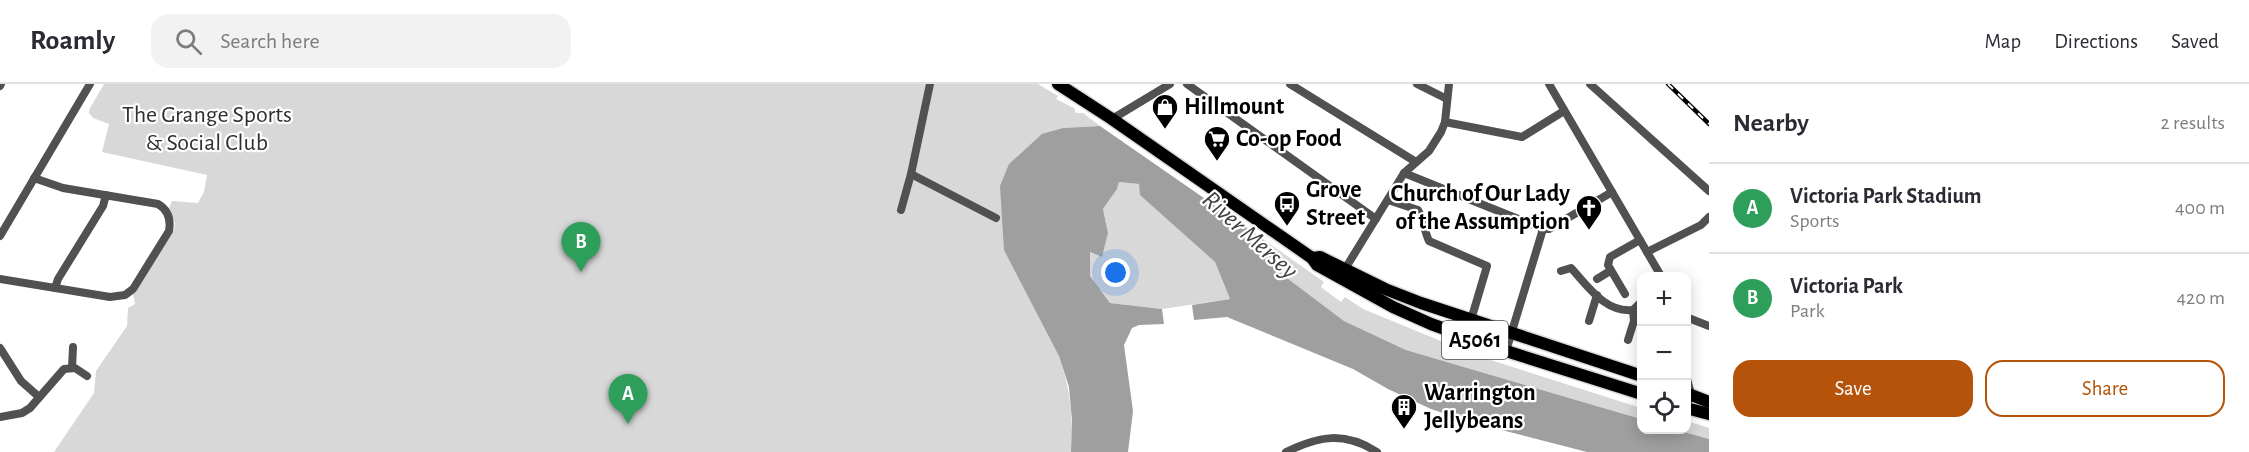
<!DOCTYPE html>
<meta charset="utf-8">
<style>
:root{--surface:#fff;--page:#f2f2f3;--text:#2b2b33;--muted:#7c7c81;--line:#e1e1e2;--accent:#b45309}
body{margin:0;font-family:"Alegreya Sans",sans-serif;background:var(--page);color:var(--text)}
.controls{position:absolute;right:18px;bottom:18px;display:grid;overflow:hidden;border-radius:12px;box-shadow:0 3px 15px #0003}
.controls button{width:54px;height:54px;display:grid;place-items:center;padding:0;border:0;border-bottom:2px solid var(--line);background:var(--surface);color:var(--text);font:30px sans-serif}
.you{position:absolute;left:1116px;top:189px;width:21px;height:21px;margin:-15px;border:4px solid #fff;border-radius:50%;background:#1a73e8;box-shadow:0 0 0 9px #1a73e833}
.badge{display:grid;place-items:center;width:39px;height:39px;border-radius:50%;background:var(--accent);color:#fff;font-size:20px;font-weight:700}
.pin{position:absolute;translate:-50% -50px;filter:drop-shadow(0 2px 3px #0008)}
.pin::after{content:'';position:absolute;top:32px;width:21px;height:18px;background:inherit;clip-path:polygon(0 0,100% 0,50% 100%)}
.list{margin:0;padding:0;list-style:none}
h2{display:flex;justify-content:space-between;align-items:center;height:78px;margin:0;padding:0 24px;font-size:26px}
h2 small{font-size:20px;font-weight:400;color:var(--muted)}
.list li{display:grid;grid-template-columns:39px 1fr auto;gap:18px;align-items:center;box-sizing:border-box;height:90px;padding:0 24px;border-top:2px solid var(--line)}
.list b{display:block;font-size:22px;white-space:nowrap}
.list p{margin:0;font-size:20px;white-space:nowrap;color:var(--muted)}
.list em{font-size:20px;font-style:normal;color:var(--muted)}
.actions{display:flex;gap:12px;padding:18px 24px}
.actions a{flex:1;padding:14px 0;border:2px solid var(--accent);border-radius:18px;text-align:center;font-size:21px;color:var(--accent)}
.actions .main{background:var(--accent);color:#fff}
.icon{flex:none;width:33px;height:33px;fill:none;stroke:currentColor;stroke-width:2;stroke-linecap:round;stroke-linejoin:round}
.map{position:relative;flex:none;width:1709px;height:368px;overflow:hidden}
header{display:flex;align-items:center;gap:36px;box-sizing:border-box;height:84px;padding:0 30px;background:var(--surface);border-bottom:2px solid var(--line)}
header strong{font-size:28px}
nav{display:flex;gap:33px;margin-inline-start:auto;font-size:21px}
.search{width:420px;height:54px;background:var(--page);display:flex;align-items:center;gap:15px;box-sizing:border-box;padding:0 21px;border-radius:18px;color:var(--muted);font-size:22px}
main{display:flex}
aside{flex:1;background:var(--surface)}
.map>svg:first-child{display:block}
.green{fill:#d8d8d8}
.water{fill:#9f9f9f}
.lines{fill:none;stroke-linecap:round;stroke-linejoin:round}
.trunk-casing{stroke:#dbdbdb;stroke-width:15}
.minor{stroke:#515151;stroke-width:8}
.trunk{stroke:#000;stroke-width:12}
.rail-casing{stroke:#000;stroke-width:4.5}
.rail{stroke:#fff;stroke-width:2;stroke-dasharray:7;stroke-linecap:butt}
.labels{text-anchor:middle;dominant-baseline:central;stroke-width:4.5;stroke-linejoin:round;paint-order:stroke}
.shield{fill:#fff;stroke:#4c4c4c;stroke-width:1.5}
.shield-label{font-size:22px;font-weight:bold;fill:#000}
.poi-label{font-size:24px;font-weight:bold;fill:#000;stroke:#fff;text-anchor:start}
.park-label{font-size:24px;fill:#2f2f2f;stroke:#fff}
.water-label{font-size:26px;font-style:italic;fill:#404040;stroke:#fff}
</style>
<header>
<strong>Roamly</strong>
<div class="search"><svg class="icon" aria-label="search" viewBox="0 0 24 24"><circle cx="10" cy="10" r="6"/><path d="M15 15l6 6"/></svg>Search here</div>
<nav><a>Map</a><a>Directions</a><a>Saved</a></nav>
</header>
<main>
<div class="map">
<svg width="1709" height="368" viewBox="0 0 1709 368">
<rect width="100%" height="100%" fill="#fff"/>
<g class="green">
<path d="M104 0H1038L1058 12 1056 15 1074 24 1076 29H1083L1100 42 1063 44 1059 272C1071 309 1073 329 1071 368H54L94 309 96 287 127 242 128 224 135 220 133 210 174 146 175 139 169 124 172 117 198 119 204 108 207 91 102 68 109 40 93 34 89 29V26Z"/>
<polygon points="1119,98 1139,100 1141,111 1215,178 1230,215 1162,225 1110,219 1090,192 1090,168 1102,173 1108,149 1103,125 1117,105"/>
<polygon points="1263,155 1324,198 1321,203 1341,218 1345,213 1363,225 1475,271 1641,324 1641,335 1406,266 1344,237 1279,188"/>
<polygon points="1687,337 1709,344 1709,355 1677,346 1686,346"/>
</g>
<polygon class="water" points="1100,42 1263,155 1279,188 1344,237 1406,266 1641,335 1642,346 1677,346 1709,355 1709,368 1587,368 1467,337 1431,325 1388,305 1353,285 1227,233 1194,236 1192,221 1230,215 1215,178 1140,111 1139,100 1119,98 1117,105 1103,125 1108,149 1102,173 1090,168 1090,192 1110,219 1162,225 1164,240 1139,241 1132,244 1124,261 1133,327 1128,368 1071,368 1072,336 1069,303 1059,272 1004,166 1000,102 1009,80 1042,50 1063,44"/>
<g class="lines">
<g class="trunk-casing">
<g id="trunk">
<polyline points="1058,0 1112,35 1312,174 1317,181 1393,223 1431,240 1506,267 1642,310"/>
<polyline points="1312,174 1320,173 1385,205 1421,219 1642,292"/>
<polyline points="1686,309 1709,318"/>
<polyline points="1686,324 1709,330"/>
</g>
</g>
<g class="minor">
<polyline points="1187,0 1376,135"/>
<polyline points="1290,0 1416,78"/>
<polyline points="1417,0 1447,15"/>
<polyline points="1549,0 1661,192"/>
<polyline points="1590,0 1709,107"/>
<polyline points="0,2 1,0"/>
<polyline points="1112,35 1170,0"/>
<polyline points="1445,38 1522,53 1564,27"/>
<polyline points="1404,89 1543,145 1549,145 1612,108"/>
<polyline points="911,90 996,134"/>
<path d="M1388 116 1418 126C1424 136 1424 147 1429 157L1487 182 1471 236"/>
<polyline points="901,126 911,90 930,0"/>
<polyline points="0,152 90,0"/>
<polyline points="1647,168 1701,141 1709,133"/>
<polyline points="1345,185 1404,89 1429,67 1441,48 1445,38 1449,0"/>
<path d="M1561 187 1571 184C1588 202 1605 229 1633 226L1642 217"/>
<path d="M0 195 110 213 125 211 133 205 169 147C171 136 168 126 158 120L63 104 34 94"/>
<polyline points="1597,195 1610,187"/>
<polyline points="55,204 58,195 103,122 106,111"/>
<polyline points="1625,210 1608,181 1610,173 1640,156"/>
<polyline points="1686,233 1709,242"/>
<polyline points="1589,237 1597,211"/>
<polyline points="1628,256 1634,237 1633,226"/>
<polyline points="0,264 21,297 39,313"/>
<polyline points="1506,267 1543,145"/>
<polyline points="72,284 73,263"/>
<polyline points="1686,291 1691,310 1686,323"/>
<polyline points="0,333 22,329 30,324 64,285 75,284 87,292"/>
<path d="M1286 368C1319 352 1344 347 1377 368"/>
</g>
<use href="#trunk" class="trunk"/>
<g class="rail-casing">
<polyline id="rail" points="1668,0 1709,40"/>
</g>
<use href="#rail" class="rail"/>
</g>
<defs>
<g id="shop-pin" transform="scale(1.35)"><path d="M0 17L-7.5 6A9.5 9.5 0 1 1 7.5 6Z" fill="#000" stroke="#fff"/><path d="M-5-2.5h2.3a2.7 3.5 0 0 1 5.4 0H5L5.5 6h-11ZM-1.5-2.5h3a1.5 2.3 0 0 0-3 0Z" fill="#fff"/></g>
<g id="supermarket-pin" transform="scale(1.35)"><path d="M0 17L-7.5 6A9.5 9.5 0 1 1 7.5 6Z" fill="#000" stroke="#fff"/><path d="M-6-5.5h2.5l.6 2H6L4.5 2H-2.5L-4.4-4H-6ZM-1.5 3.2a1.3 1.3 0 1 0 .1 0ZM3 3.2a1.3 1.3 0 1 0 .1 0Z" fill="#fff"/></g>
<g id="bus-pin" transform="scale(1.35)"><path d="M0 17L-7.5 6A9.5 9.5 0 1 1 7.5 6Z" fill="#000" stroke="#fff"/><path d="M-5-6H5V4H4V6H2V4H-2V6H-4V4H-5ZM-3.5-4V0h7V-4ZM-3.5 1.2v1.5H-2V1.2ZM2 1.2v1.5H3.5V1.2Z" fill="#fff"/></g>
<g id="church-pin" transform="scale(1.35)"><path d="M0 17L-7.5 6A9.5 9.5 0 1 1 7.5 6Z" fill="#000" stroke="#fff"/><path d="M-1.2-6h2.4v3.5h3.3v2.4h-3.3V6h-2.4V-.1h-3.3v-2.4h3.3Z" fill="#fff"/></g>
<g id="building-pin" transform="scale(1.35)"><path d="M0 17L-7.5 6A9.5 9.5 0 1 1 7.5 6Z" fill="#000" stroke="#fff"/><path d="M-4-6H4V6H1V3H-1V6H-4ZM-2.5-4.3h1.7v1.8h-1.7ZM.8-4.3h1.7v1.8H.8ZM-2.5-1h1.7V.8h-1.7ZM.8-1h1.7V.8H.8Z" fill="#fff"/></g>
</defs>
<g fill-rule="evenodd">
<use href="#shop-pin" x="1165" y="23"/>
<use href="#supermarket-pin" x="1217" y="55"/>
<use href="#bus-pin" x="1287" y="120"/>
<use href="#church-pin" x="1589" y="124"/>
<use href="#building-pin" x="1404" y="323"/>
</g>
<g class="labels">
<rect class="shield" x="1442" y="237" width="66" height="38" rx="4.5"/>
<g class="shield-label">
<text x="1475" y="256">A5061</text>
</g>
<g class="poi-label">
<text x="1184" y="23">Hillmount</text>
<text x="1236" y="55">Co-op Food</text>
<text x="1306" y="106">Grove<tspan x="1306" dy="28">Street</tspan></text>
<text x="1570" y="110" text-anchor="end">Church of Our Lady<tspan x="1570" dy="28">of the Assumption</tspan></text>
<text x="1424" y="309">Warrington<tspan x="1424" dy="28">Jellybeans</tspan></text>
</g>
<g class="park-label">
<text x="207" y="31">The Grange Sports<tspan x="207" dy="28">&amp; Social Club</tspan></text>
</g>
<g class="water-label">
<text transform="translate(1250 151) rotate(42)">River Mersey</text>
</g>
</g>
</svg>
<div class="controls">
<button>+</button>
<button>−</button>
<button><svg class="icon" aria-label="locate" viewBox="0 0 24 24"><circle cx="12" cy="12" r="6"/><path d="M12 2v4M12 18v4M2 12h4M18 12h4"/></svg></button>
</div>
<div class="you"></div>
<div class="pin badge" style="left:628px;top:340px;background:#2e9e5b">A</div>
<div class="pin badge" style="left:581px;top:188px;background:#2e9e5b">B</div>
</div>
<aside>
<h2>Nearby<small>2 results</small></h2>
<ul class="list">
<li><span class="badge" style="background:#2e9e5b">A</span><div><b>Victoria Park Stadium</b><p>Sports</p></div><em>400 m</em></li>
<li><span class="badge" style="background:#2e9e5b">B</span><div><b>Victoria Park</b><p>Park</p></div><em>420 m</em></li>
</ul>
<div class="actions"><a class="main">Save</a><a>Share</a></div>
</aside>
</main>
